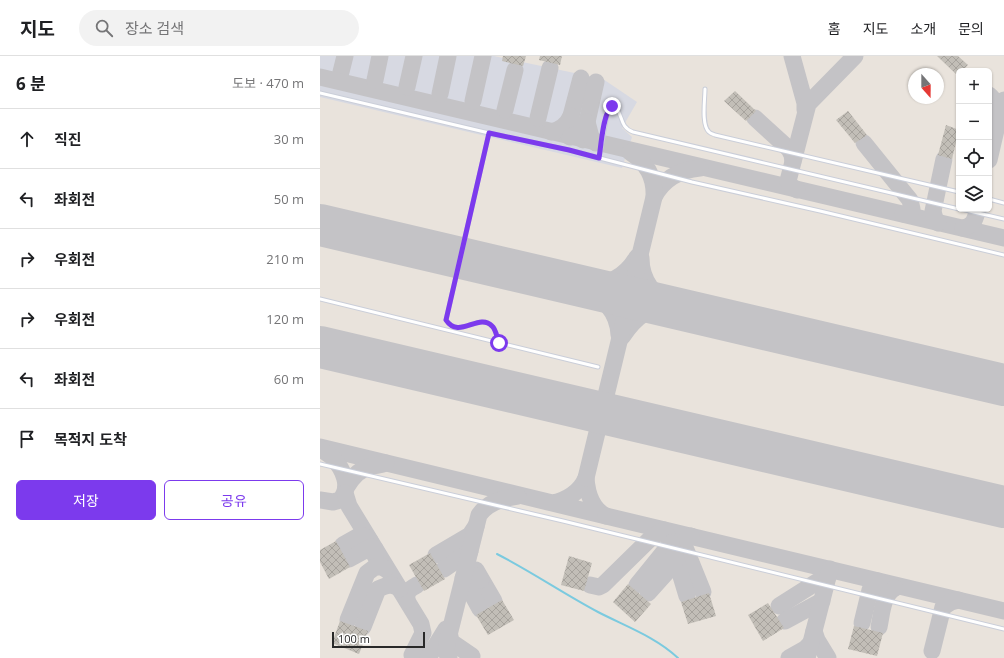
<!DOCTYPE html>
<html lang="ko">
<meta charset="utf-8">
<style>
:root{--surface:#fff;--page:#f2f2f2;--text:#202124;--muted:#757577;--line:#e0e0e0;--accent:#7c3aed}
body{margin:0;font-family:"Open Sans","Noto Sans KR",sans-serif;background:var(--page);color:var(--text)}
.controls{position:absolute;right:12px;top:12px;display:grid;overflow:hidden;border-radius:6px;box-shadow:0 1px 3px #0004}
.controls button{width:36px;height:36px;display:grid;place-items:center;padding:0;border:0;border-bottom:1px solid var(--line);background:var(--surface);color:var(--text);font:20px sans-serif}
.compass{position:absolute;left:588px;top:12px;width:36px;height:36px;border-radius:50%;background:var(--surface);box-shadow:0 1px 3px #0004;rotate:159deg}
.scale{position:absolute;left:12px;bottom:10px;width:93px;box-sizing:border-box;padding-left:4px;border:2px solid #292929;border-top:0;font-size:11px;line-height:14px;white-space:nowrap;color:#292929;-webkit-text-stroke:3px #fff;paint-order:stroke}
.stop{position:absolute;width:12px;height:12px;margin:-9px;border:3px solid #7c3aed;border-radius:50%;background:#fff}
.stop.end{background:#7c3aed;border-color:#fff;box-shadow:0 1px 4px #0008}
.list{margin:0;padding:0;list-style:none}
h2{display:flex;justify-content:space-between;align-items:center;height:52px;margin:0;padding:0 16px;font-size:17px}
h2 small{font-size:13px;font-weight:400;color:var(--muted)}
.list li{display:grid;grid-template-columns:26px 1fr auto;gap:12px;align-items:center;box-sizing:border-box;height:60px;padding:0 16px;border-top:1px solid var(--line)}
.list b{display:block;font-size:15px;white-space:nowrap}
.list em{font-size:13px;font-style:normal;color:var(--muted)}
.actions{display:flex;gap:8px;padding:12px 16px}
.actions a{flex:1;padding:9px 0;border:1px solid var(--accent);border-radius:6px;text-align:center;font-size:14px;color:var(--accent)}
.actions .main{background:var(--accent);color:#fff}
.icon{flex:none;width:22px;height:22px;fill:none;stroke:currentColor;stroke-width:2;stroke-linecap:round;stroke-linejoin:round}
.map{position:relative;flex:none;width:684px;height:602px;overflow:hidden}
header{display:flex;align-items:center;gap:24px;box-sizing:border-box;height:56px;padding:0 20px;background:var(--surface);border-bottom:1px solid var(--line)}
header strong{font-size:19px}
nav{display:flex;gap:22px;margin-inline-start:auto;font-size:14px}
.search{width:280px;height:36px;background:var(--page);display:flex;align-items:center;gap:10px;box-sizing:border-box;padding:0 14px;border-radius:22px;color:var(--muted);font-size:15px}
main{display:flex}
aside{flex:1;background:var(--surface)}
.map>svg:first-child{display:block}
.airport{fill:#d7d9e2}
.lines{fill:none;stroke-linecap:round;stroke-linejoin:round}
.stream{stroke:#7bcadf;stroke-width:2}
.taxiway{stroke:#c4c3c6;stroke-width:17}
.runway{stroke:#c4c3c6;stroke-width:42}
.building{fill:url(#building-cross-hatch)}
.lane-casing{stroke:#caced9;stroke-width:5}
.lane{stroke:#fff;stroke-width:3}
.route{stroke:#7c3aed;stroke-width:5}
</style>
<header>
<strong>지도</strong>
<div class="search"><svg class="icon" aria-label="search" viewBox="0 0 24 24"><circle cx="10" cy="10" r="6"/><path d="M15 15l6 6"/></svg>장소 검색</div>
<nav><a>홈</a><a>지도</a><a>소개</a><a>문의</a></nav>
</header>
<main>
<aside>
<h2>6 분<small>도보 · 470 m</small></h2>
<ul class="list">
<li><svg class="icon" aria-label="ahead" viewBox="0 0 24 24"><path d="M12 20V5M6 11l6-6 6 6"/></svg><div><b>직진</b></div><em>30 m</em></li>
<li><svg class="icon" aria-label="left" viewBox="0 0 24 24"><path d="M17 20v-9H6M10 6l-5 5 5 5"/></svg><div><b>좌회전</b></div><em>50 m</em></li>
<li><svg class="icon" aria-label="right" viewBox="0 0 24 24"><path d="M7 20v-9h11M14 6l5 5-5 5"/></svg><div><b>우회전</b></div><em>210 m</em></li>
<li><svg class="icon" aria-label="right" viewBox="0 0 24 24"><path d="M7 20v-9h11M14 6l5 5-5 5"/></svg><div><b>우회전</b></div><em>120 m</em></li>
<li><svg class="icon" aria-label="left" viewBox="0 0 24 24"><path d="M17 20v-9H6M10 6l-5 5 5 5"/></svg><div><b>좌회전</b></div><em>60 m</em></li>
<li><svg class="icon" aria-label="arrive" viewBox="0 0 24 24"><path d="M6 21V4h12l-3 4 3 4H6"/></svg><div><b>목적지 도착</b></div></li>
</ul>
<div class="actions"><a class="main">저장</a><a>공유</a></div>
</aside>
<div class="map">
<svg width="684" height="602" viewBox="0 0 684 602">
<defs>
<pattern id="building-cross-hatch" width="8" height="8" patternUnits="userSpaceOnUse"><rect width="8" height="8" fill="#c2beb7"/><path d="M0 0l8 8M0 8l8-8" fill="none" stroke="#a7a39d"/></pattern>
</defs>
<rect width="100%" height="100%" fill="#e9e3dc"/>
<polygon class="airport" points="0,0 174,0 283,23 317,46 302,72 312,81 302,112 0,41"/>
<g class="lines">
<path class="stream" d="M177 498C212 516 244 538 278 556 305 570 336 581 358 602"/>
<g class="taxiway">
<polyline points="472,0 485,47 485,54"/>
<polyline points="21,16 25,0"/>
<polyline points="0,21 684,182"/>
<polyline points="55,24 60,0"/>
<polyline points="87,31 94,0"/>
<polyline points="120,38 128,0"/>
<path d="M669 39C677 46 678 51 678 62"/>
<polyline points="153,45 163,0"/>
<polyline points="185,54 195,14"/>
<polyline points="251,60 261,22"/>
<polyline points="218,62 230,12"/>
<polyline points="435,62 469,93 472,99 473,105"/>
<polyline points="267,66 276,26"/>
<path d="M231 76C241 74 247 69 251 60L253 74 263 84"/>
<polyline points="250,81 258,78 267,66 271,81 276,87"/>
<polyline points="544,87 590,144 592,153 588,158 583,158"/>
<polyline points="669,104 682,48 684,44"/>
<polyline points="477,134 471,130 468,125 488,48 535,0"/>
<path d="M334 141C343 123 360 114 380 112"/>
<polyline points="618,167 615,163 613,155 624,103"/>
<path d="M643 172C654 170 655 163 658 153"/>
<path d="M321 202C321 226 336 242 356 252"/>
<path d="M263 231C288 228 304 223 317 201"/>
<path d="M263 231C283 242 298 255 299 279"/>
<path d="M302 281C317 259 329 250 356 252"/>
<path d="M0 391 286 460C272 453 267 436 266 422 260 436 246 445 232 447"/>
<path d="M0 392C4 396 9 398 13 402 23 413 32 431 20 444L13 446 0 444"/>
<path d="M266 422 334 141C335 121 327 107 310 96"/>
<path d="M26 432C32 421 40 412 53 410 58 409 61 409 66 407"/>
<polyline points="25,437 29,450 101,568 103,577 92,599"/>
<polyline points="286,460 684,555"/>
<polyline points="371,480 365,485 364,489 383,536"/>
<polyline points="23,489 39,480 43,480 50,485 50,489"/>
<polyline points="116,499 150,479 156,470"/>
<polyline points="29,503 51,491 55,493 55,500"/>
<polyline points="124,513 150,495"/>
<polyline points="156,514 174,545"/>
<polyline points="270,529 279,531 283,529 332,481 344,474 351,487 367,540"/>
<polyline points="317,529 351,487"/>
<polyline points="328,537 354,508 354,498"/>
<path d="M87 544C86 535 90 533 97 529"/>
<polyline points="459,550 500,524 507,523"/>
<polyline points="160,553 143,522 148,518 153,518 161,524"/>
<polyline points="28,564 47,517 55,511 63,511 65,513"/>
<polyline points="465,565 502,545"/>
<polyline points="542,567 550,534 558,525 565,535 566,540"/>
<path d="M43 571 58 533C67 529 72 527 80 533"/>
<path d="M559 571C562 558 562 539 575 532"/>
<polyline points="494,575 497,584 508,602"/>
<polyline points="129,576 131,585 133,587 152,600"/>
<polyline points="612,595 623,551 631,546 638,544"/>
<polyline points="108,602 126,573"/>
<path d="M129 602 126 596 127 587 159 459C168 446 183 442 198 440"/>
<polyline points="469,602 485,593 491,587"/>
<polyline points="487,602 510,513"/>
</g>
<g class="runway">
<polyline points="0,169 684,329"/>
<polyline points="0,291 684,451"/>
</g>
</g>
<g class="building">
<polygon points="183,0 206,0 203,10 182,5"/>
<polygon points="220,0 242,0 240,9 219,4"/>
<polygon points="617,0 638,0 648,9 642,15 639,15 639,21"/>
<polygon points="415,35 436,55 426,65 404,45"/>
<polygon points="528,55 547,79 535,87 516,64"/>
<polygon points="626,69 639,74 632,103 618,99"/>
<polygon points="16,485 30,511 9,523 0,506 0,494"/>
<polygon points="110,497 125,523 104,535 89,509"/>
<polygon points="249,500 272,507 264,535 241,529"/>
<polygon points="308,528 331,548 315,566 293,546"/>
<polygon points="389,537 396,560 368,568 361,546"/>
<polygon points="182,544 194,564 168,579 156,559"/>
<polygon points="448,547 464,572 443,585 428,559"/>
<polygon points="20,565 48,575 39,598 12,587"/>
<polygon points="534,570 563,577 557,600 528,593"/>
</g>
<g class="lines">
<g class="lane-casing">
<g id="lane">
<path d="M385 33C385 43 381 69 389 76 391 78 393 78 395 79L639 136"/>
<polyline points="0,37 169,77 249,94 372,126 500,155 684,199"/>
<path d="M169 77 126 264C139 284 159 256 172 270 176 273 177 282 179 287"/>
<path d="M279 102 287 59 289 54 292 50 296 51C303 61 300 71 313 76L639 153"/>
<polyline points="669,143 684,147"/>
<polyline points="641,153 684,163"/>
<polyline points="0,243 278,311"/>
<polyline points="0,408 243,465 684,573"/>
</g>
</g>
<use href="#lane" class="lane"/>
</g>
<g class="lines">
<path class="route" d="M179 287C177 282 176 273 172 270 159 256 139 284 126 264L169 77 249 94 279 102C281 91 283 56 292 50"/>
</g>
</svg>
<div class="controls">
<button>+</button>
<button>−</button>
<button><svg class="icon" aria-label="locate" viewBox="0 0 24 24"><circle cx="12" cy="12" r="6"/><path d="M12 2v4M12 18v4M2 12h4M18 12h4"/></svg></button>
<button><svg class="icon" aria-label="layers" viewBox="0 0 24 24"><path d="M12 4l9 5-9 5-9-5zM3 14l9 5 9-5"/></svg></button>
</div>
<svg class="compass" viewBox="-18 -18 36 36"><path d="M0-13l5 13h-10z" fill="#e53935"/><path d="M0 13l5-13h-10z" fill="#757577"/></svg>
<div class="scale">100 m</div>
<div class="stop" style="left:179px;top:287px"></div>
<div class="stop end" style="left:292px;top:50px"></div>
</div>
</main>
